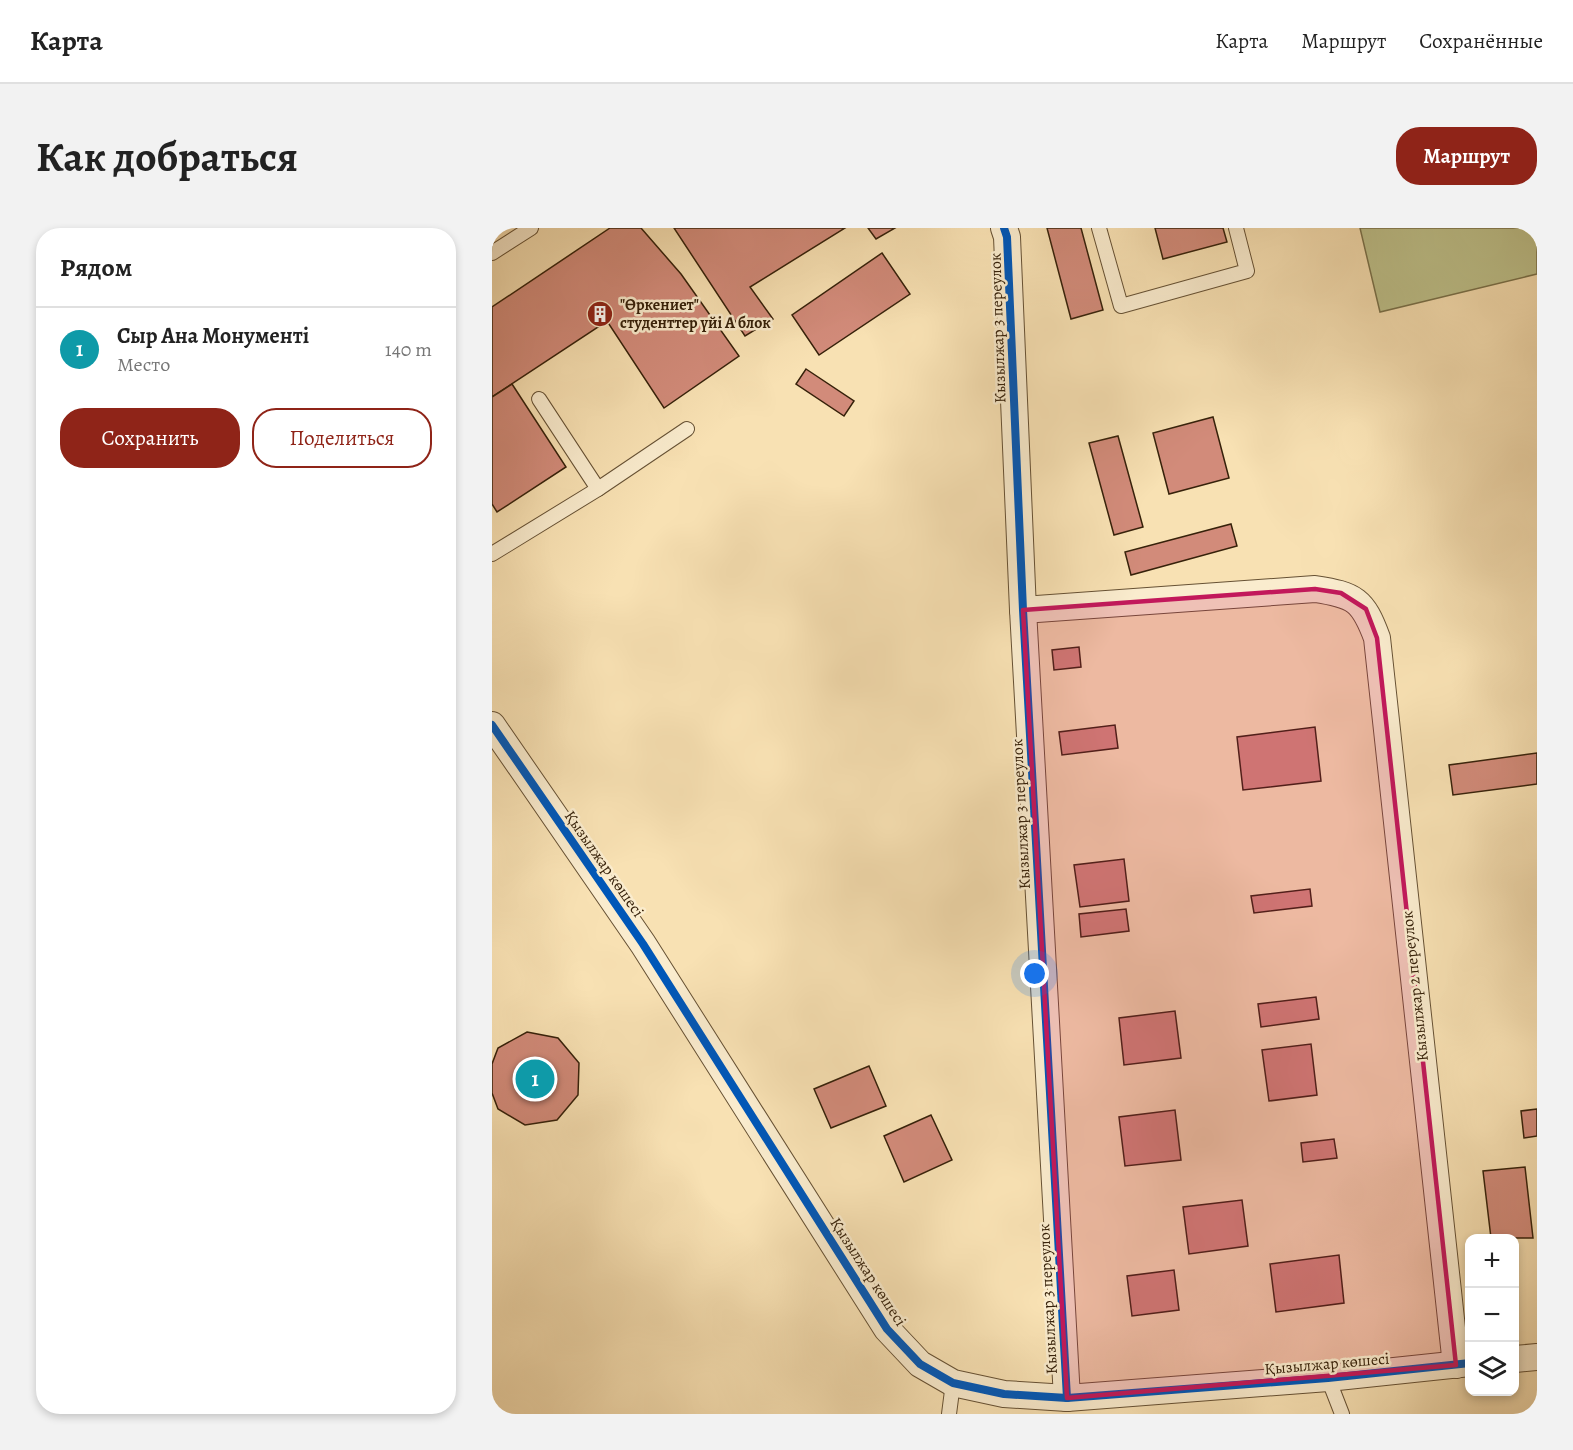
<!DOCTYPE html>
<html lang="ru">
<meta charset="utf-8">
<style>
:root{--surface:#fff;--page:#f2f2f2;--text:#222;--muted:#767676;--line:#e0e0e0;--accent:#8f2418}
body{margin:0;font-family:Alegreya,serif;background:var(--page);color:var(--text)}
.controls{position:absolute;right:18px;bottom:18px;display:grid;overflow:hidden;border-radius:12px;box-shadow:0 3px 9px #0003}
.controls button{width:54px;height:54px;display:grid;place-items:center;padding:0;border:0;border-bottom:2px solid var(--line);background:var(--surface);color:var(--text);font:30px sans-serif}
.you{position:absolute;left:543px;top:746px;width:21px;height:21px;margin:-15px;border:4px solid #fff;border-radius:50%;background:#1a73e8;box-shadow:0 0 0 9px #1a73e833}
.badge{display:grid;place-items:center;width:39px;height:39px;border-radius:50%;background:var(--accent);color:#fff;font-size:20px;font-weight:700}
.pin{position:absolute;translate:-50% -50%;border:3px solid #fff;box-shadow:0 2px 6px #0006}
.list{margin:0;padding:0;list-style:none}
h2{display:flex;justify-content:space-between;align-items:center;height:78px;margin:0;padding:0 24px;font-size:26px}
h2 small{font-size:20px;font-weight:400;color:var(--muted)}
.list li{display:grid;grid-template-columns:39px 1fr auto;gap:18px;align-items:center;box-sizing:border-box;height:84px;padding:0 24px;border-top:2px solid var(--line)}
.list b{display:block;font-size:22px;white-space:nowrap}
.list p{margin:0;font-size:20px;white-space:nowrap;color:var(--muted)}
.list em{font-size:20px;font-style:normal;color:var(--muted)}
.actions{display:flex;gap:12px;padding:18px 24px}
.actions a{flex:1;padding:14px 0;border:2px solid var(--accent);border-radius:24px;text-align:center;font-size:21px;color:var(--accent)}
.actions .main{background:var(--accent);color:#fff}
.icon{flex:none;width:33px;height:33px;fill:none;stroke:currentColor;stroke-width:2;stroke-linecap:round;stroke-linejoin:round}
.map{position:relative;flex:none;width:1045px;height:1186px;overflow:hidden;border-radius:24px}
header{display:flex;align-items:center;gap:36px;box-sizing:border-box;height:84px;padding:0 30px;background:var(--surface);border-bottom:2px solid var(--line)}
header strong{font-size:28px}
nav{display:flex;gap:33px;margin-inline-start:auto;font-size:21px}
.intro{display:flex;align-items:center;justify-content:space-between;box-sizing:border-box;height:144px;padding:0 36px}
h1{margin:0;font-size:42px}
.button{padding:15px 27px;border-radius:24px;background:var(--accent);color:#fff;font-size:21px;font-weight:700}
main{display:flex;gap:36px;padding:0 36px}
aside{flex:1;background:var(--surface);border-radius:24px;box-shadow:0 3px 9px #0003}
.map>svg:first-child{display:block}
.green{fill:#bec28c;stroke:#7a724b;stroke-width:1.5}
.building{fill:#d28b7a;stroke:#36210a;stroke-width:1.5}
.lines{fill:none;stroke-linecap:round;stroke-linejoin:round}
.service-casing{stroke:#665134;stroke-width:16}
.minor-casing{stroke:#665134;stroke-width:28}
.service{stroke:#faecce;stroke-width:14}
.minor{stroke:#faecce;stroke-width:26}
.cycleway-casing{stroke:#faecce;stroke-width:11}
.cycleway{stroke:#0057b8;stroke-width:8}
.marked{fill:#c2185b;fill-opacity:0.2;stroke:#c2185b;stroke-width:4.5;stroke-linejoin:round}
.labels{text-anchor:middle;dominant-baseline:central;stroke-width:5;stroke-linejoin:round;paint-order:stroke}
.poi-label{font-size:16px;font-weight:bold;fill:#36210a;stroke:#faecce;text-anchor:start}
.street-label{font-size:16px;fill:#36210a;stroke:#faecce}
</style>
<header>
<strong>Карта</strong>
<nav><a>Карта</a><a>Маршрут</a><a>Сохранённые</a></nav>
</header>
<div class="intro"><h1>Как добраться</h1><a class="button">Маршрут</a></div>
<main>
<aside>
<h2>Рядом<small></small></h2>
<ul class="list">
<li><span class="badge" style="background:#0f9aa8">1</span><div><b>Сыр Ана Монументі</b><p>Место</p></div><em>140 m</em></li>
</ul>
<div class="actions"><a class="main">Сохранить</a><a>Поделиться</a></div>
</aside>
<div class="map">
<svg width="1045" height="1186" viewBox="0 0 1045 1186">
<rect width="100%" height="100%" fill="#f8e1b3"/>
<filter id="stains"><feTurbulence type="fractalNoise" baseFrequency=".00333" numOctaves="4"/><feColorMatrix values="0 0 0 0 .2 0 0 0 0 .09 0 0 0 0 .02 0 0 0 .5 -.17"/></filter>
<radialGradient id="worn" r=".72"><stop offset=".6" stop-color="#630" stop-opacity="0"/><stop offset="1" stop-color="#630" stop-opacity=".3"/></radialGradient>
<polygon class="green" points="868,0 1045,0 1045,46 888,84"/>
<g class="building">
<polygon points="118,0 149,0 189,46 247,128 172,180 115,93 0,169 0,79"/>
<polygon points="182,0 353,0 258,59 281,91 253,108"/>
<polygon points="376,0 403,0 384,11"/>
<polygon points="555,0 589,0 611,82 579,91"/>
<polygon points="663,0 731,0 735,14 671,31"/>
<polygon points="390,25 418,66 327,127 300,87"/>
<polygon points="314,141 362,173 352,188 304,156"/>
<polygon points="20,156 74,239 5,284 0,276 0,169"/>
<polygon points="721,189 737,250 677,266 661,205"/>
<polygon points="626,208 651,299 622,307 597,215"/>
<polygon points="739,296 745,318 639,347 633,324"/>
<polygon points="587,419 589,439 562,442 560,422"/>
<polygon points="623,497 626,520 570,527 567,504"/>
<polygon points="823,499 829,553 751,562 745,509"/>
<polygon points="1045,525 1045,556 961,567 957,537"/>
<polygon points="632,631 637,673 588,679 582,637"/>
<polygon points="818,661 820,678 762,685 759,668"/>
<polygon points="634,681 637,703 589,709 587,686"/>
<polygon points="824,769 827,791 769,799 766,776"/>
<polygon points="683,783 689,830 632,837 627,790"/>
<polygon points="35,804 66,810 87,835 86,867 65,892 33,897 6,881 0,865 0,836 6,820"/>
<polygon points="819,816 825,867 777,873 770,822"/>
<polygon points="377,838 394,878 339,900 322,861"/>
<polygon points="1045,881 1045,908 1032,910 1029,883"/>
<polygon points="683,882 689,932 633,938 627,889"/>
<polygon points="439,887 460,932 412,954 392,908"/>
<polygon points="842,911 845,930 811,934 809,915"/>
<polygon points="1033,939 1041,1010 999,1010 991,943"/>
<polygon points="750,972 756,1018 697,1026 691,979"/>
<polygon points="847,1027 852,1075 784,1084 778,1036"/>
<polygon points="682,1042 687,1082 640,1088 635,1048"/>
</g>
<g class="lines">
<g class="service-casing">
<g id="service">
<polyline points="607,0 629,78 755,43 744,0"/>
<polyline points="0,25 39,0"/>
<polyline points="47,171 106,261"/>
<polyline points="0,326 106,261 195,201"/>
<polyline points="836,1150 850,1186"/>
<polyline points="457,1186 461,1155"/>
</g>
</g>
<g class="minor-casing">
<g id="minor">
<polyline points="512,0 515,9 531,382 575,1170"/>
<path d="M531 382 823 361C863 367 871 372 885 410L964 1137"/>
<polyline points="0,497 151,716 395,1101 428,1136 461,1155 512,1166 575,1170 836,1150 978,1135"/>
<polyline points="1023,1131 1045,1129"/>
</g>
</g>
<use href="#service" class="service"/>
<use href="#minor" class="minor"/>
<g class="cycleway-casing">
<g id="cycleway">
<polyline points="512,0 515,9 531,382 575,1170"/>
<polyline points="0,497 151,716 395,1101 428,1136 461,1155 512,1166 575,1170 836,1150 978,1135"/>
</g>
</g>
<use href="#cycleway" class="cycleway"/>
</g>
<path class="marked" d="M823 361 849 365 874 381 885 410 964 1137 575 1170 531 382Z"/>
<defs>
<g id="building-disc" transform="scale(1.35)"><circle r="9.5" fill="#8f2418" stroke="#faecce"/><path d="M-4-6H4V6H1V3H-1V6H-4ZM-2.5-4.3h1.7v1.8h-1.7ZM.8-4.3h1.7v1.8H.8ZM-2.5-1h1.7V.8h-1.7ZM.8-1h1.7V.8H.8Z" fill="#fff"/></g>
</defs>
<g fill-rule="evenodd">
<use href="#building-disc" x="108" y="86"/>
</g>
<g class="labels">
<g class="poi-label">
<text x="128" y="77">"Өркениет"<tspan x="128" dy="18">студенттер үйі А блок</tspan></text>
</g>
<g class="street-label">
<text transform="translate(506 100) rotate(-92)">Кызылжар 3 переулок</text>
<text transform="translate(529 586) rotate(-93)">Кызылжар 3 переулок</text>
<text transform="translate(112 636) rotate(55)">Қызылжар көшесі</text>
<text transform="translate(923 758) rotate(-96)">Кызылжар 2 переулок</text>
<text transform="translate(376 1044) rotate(57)">Қызылжар көшесі</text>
<text transform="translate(556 1071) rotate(-93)">Кызылжар 3 переулок</text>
<text transform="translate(835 1136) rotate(-5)">Қызылжар көшесі</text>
</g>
</g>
<rect width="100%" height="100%" filter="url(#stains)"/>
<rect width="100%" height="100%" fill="url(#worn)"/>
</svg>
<div class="controls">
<button>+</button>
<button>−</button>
<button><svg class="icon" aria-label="layers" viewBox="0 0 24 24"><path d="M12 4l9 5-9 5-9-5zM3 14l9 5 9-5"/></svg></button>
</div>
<div class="you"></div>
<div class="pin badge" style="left:43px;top:851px;background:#0f9aa8">1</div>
</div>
</main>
